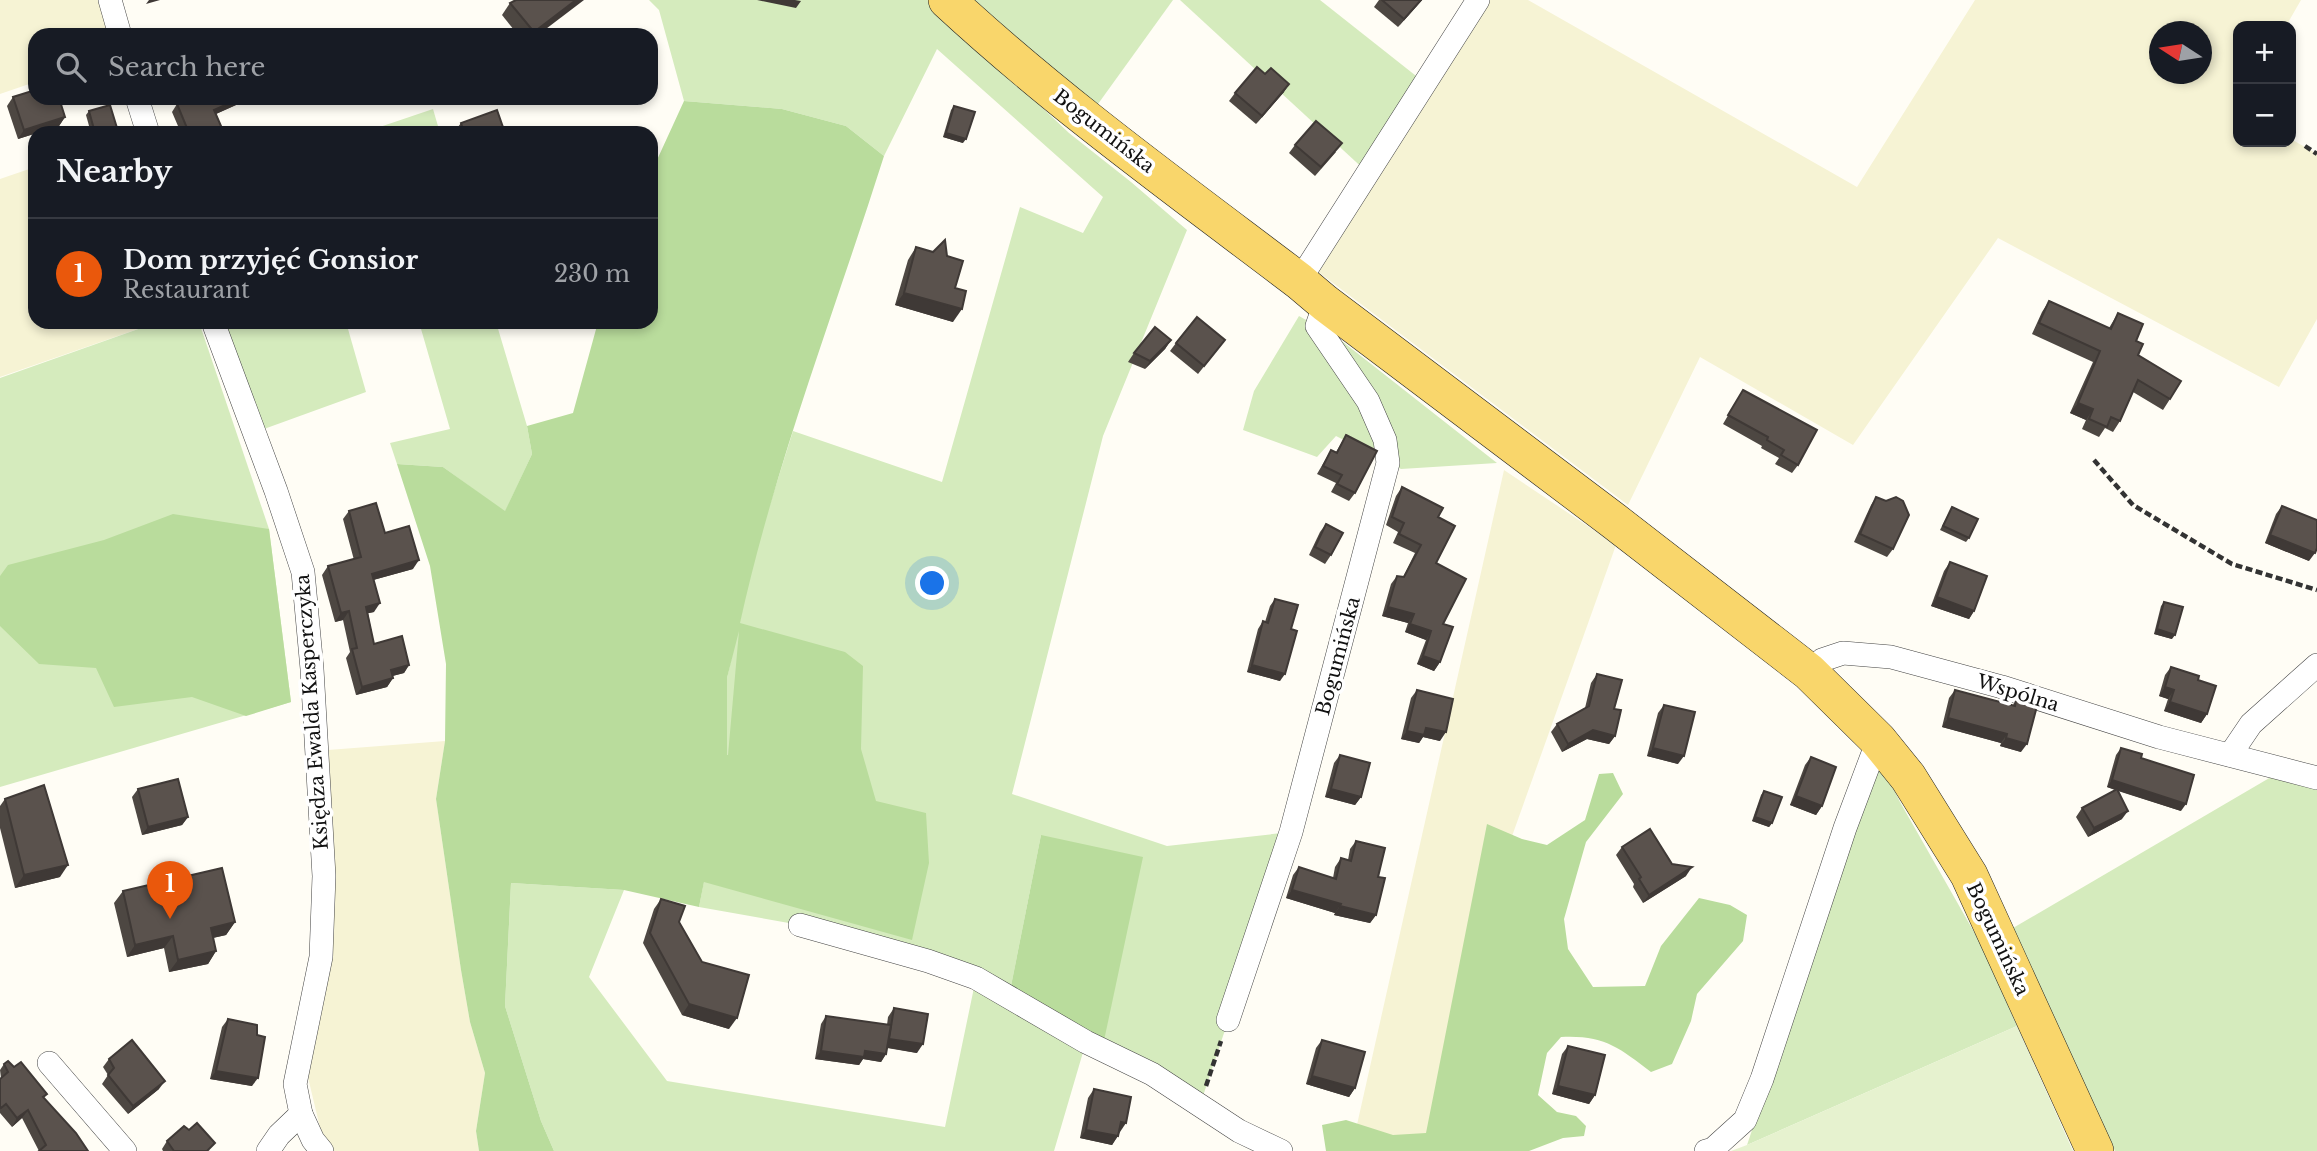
<!DOCTYPE html>
<meta charset="utf-8">
<style>
:root{--surface:#171b24;--page:#20242c;--text:#f1f3f6;--muted:#9ea1a6;--line:#363941;--accent:#ea580c}
body{margin:0;font-family:"Libre Baskerville",serif;background:var(--page);color:var(--text)}
.controls{position:absolute;right:21px;top:21px;display:grid;overflow:hidden;border-radius:14px;box-shadow:0 4px 10px #0003}
.controls button{width:63px;height:63px;display:grid;place-items:center;padding:0;border:0;border-bottom:2px solid var(--line);background:var(--surface);color:var(--text);font:35px sans-serif}
.compass{position:absolute;left:2149px;top:21px;width:63px;height:63px;border-radius:50%;background:var(--surface);box-shadow:0 4px 10px #0003;rotate:282deg}
.you{position:absolute;left:933px;top:584px;width:24px;height:24px;margin:-18px;border:5px solid #fff;border-radius:50%;background:#1a73e8;box-shadow:0 0 0 10px #1a73e833}
.badge{display:grid;place-items:center;width:46px;height:46px;border-radius:50%;background:var(--accent);color:#fff;font-size:23px;font-weight:700}
.pin{position:absolute;translate:-50% -58px;filter:drop-shadow(0 2px 4px #0008)}
.pin::after{content:'';position:absolute;top:37px;width:24px;height:21px;background:inherit;clip-path:polygon(0 0,100% 0,50% 100%)}
.list{margin:0;padding:0;list-style:none}
h2{display:flex;justify-content:space-between;align-items:center;height:91px;margin:0;padding:0 28px;font-size:30px}
h2 small{font-size:23px;font-weight:400;color:var(--muted)}
.list li{display:grid;grid-template-columns:46px 1fr auto;gap:21px;align-items:center;box-sizing:border-box;height:112px;padding:0 28px;border-top:2px solid var(--line)}
.list b{display:block;font-size:26px;white-space:nowrap}
.list p{margin:0;font-size:23px;white-space:nowrap;color:var(--muted)}
.list em{font-size:23px;font-style:normal;color:var(--muted)}
.icon{flex:none;width:38px;height:38px;fill:none;stroke:currentColor;stroke-width:2;stroke-linecap:round;stroke-linejoin:round}
.map{position:relative;flex:none;width:2317px;height:1151px;overflow:hidden}
.search{position:absolute;background:var(--surface);box-shadow:0 4px 10px #0003;left:28px;top:28px;width:630px;height:77px;display:flex;align-items:center;gap:18px;box-sizing:border-box;padding:0 24px;border-radius:21px;color:var(--muted);font-size:26px}
.panel{position:absolute;background:var(--surface);box-shadow:0 4px 10px #0003;left:28px;top:126px;width:630px;height:203px;border-radius:21px}
.map>svg:first-child{display:block}
.farmland{fill:#f6f3d4;fill-rule:evenodd}
.green{fill:#d5ebbd}
.forest{fill:#b9dc9c;fill-rule:evenodd}
.pitch{fill:#e6f2cf}
.lines{fill:none;stroke-linecap:round;stroke-linejoin:round}
.street-casing{stroke:#444;stroke-width:24}
.primary-casing{stroke:#222;stroke-width:38}
.path{stroke:#333;stroke-width:4.5;stroke-dasharray:7 3.5;stroke-linecap:butt}
.street{stroke:#fff;stroke-width:23}
.primary{stroke:#f9d66b;stroke-width:37}
.wall{fill:#4d4742}
.shaded-wall{fill:#3f3936}
.building{fill:#5a524d;stroke:#3f3936;stroke-width:2}
.labels{text-anchor:middle;dominant-baseline:central;stroke-width:7;stroke-linejoin:round;paint-order:stroke}
.street-label{font-size:19px;fill:#111;stroke:#fff}
</style>
<div class="map">
<svg width="2317" height="1151" viewBox="0 0 2317 1151">
<rect width="100%" height="100%" fill="#fffdf5"/>
<g class="farmland">
<polygon points="0,0 99,0 109,35 35,35 35,82 0,94"/>
<path d="M1478 0H1528L1857 187 1975 0H2301L2286 26H2238V142H2291V139L2317 154V319L2279 387 1998 238 1853 445 1700 357 1628 505 1313 268ZM2160 32H2202V74H2160Z"/>
<polygon points="35,167 35,322 158,322 0,377 0,179"/>
<polygon points="1504,470 1616,545 1511,839 1426,1146 1352,1147"/>
<polygon points="445,741 436,799 461,970 470,1022 485,1073 476,1131 479,1151 333,1151 322,1136 306,1069 328,750"/>
</g>
<g class="green">
<polygon points="649,0 929,0 1069,133 1131,182 1187,230 1103,436 1012,794 1167,846 1291,832 1200,1105 1102,1050 1041,835 1009,996 1086,1042 1054,1151 554,1151 541,1121 505,1006 511,883 624,890 589,977 667,1081 945,1127 976,978 800,925 699,907 726,768 727,678 756,549 793,431 942,482 1020,207 1083,233 1103,197 937,49 884,156 846,126 782,109 684,101 659,10"/>
<polygon points="971,0 1173,0 1098,104 1004,32"/>
<polygon points="1180,0 1320,0 1425,83 1368,173"/>
<polygon points="433,109 440,133 365,133 365,132"/>
<polygon points="1299,316 1338,338 1497,463 1401,469 1336,436 1317,457 1243,430 1254,391"/>
<polygon points="158,322 199,322 269,529 291,702 0,787 0,378"/>
<polygon points="225,322 346,322 366,392 264,429"/>
<polygon points="419,322 496,322 527,426 532,454 505,512 443,467 397,464 390,443 450,429"/>
<polygon points="1880,761 1900,802 1982,946 2017,1026 1747,1145 1810,958"/>
<polygon points="2283,770 2317,787 2317,1151 2115,1151 2013,928"/>
</g>
<g class="forest">
<path d="M684 101 782 109 846 126 884 156C835 311 775 464 740 623L845 652 863 666 861 749 876 801 926 813 929 863 912 940 704 882 699 907 624 890 511 883 505 1006 541 1121 554 1151H479L476 1131 485 1073 470 1022 461 970 436 799 445 741 446 664 430 566 397 464 443 467 505 511 532 454 527 426 573 413 598 322H651V173ZM739 631 728 755H727V678Z"/>
<polygon points="173,514 269,529 291,702 246,716 192,697 114,707 96,668 39,664 0,626 0,576 8,565 104,540"/>
<path d="M1613 773 1623 794 1586 842 1564 919 1568 949 1593 987 1645 986 1661 946 1699 898 1730 905 1747 915 1743 941 1697 994 1691 1021 1672 1064 1651 1072C1618 1047 1604 1035 1561 1037L1547 1053 1538 1095 1557 1112 1576 1116 1586 1126 1584 1136 1563 1138 1529 1151H1326L1322 1125 1346 1120 1393 1135 1426 1133 1487 824 1522 839 1547 845 1585 820 1599 774Z"/>
<polygon points="1041,835 1143,857 1102,1050 1009,996"/>
</g>
<polygon class="pitch" points="2017,1026 2073,1151 1731,1151 1747,1145"/>
<g class="lines">
<g class="street-casing">
<g id="street">
<polyline points="110,0 120,35"/>
<polyline points="137,98 148,133"/>
<polyline points="1299,281 1478,0"/>
<polyline points="213,322 276,491 303,572 312,669 324,876 321,957 295,1084 301,1114 313,1140 322,1151"/>
<polyline points="1809,672 1822,660 1843,653 1891,657 2002,687 2159,737 2317,778"/>
<polyline points="2230,755 2251,724 2317,665"/>
<polyline points="800,925 928,961 976,978 1086,1042 1152,1074 1239,1131 1281,1151"/>
<polyline points="1228,1020 1291,832 1388,463 1385,440 1368,401 1317,326 1325,303"/>
<polyline points="49,1063 125,1151"/>
<polyline points="268,1151 279,1135 301,1114"/>
<polyline points="1706,1151 1713,1149 1745,1120 1762,1079 1845,828 1878,740"/>
</g>
</g>
<g class="primary-casing">
<path id="primary" d="M947 0C1057 102 1179 190 1299 281L1325 303 1614 521 1809 672 1878 740 1908 777 1969 875 2095 1151"/>
</g>
<g class="path">
<polyline points="2305,146 2317,154"/>
<polyline points="2094,460 2133,505 2232,564 2317,590"/>
<polyline points="1206,1086 1221,1041"/>
</g>
<use href="#street" class="street"/>
<use href="#primary" class="primary"/>
</g>
<g class="wall">
<polygon points="1379,0 1422,0 1398,27 1374,7"/>
<polygon points="510,3 538,35 518,35 502,15"/>
<polygon points="1284,92 1256,124 1229,101 1235,93"/>
<polygon points="13,97 65,117 59,126 18,139 7,106"/>
<polygon points="177,104 236,105 216,114 224,133 181,133 172,112"/>
<polygon points="954,106 963,143 943,137 951,110"/>
<polygon points="89,111 117,128 114,132 110,133 91,133 86,115"/>
<polygon points="461,123 505,133 455,133 455,131"/>
<polygon points="1295,145 1336,152 1315,176 1289,153"/>
<polygon points="916,247 947,256 955,288 953,322 895,305 908,260"/>
<polygon points="2049,301 2109,328 2118,313 2136,341 2138,355 2170,399 2163,410 2133,392 2120,421 2113,432 2105,428 2099,437 2082,429 2086,420 2070,413 2093,362 2032,334 2042,312"/>
<polygon points="1171,340 1165,349 1145,369 1128,362 1134,353"/>
<polygon points="1225,340 1198,374 1170,351 1176,343"/>
<polygon points="1743,390 1798,465 1792,473 1775,464 1779,458 1761,448 1762,446 1723,424"/>
<polygon points="1346,435 1355,493 1349,501 1331,492 1336,483 1317,474 1331,450 1336,452"/>
<polygon points="1402,487 1438,517 1436,563 1443,624 1440,662 1434,671 1417,664 1426,640 1405,632 1408,623 1382,616 1391,584 1397,576 1403,577 1415,553 1393,543 1398,532 1386,525 1396,496"/>
<polygon points="1876,497 1893,549 1887,557 1854,542 1871,505"/>
<polygon points="2282,506 2309,561 2265,543 2276,514"/>
<polygon points="1952,507 1969,538 1966,542 1940,530"/>
<polygon points="349,511 385,533 413,569 373,580 374,612 368,613 374,644 409,665 404,673 392,676 393,678 387,687 356,695 346,658 350,652 343,620 335,622 322,575 328,566 354,560 343,519"/>
<polygon points="1326,524 1331,555 1325,564 1309,555 1320,532"/>
<polygon points="1950,562 1974,611 1969,619 1931,606 1944,571"/>
<polygon points="1275,599 1291,629 1280,681 1247,672 1258,629 1263,621 1265,622 1270,606"/>
<polygon points="2164,602 2172,639 2154,634 2161,606"/>
<polygon points="2171,667 2198,680 2207,714 2201,723 2164,711 2168,699 2159,696 2165,675"/>
<polygon points="1597,674 1614,709 1615,736 1609,744 1587,739 1562,752 1551,732 1557,724 1585,708 1591,683"/>
<polygon points="1417,690 1440,741 1423,737 1419,743 1401,739 1411,698"/>
<polygon points="1955,690 2013,705 2016,700 2021,752 2000,746 2001,743 1942,727 1949,698"/>
<polygon points="1664,705 1678,764 1647,756 1658,713"/>
<polygon points="2121,748 2141,758 2181,811 2118,791 2122,819 2088,837 2076,817 2082,808 2115,790 2107,787 2116,755"/>
<polygon points="1340,755 1361,797 1355,805 1325,797 1334,763"/>
<polygon points="1811,757 1822,806 1816,815 1790,805 1805,765"/>
<polygon points="138,789 188,817 182,825 142,835 132,797"/>
<polygon points="1764,791 1772,823 1769,827 1752,821 1761,795"/>
<polygon points="5,799 60,877 15,888 0,828 0,806"/>
<polygon points="1356,841 1378,877 1376,915 1370,923 1334,915 1335,913 1286,898 1293,875 1299,867 1333,878 1335,867 1341,858 1348,860 1350,849"/>
<polygon points="1622,847 1672,864 1686,876 1643,903 1633,887 1634,884 1616,855"/>
<polygon points="123,891 235,922 226,935 213,938 216,951 208,964 169,972 164,948 127,957 114,903"/>
<polygon points="661,899 679,922 729,1029 682,1015 643,943 654,909"/>
<polygon points="894,1008 917,1053 887,1048 886,1054 881,1062 863,1059 859,1065 815,1059 821,1024 826,1016 887,1025 888,1017"/>
<polygon points="228,1019 257,1035 252,1086 210,1079 222,1027"/>
<polygon points="1322,1040 1355,1088 1349,1097 1306,1084 1316,1048"/>
<polygon points="1568,1046 1595,1095 1589,1104 1552,1094 1562,1054"/>
<polygon points="109,1059 159,1089 128,1114 102,1084 108,1075 103,1067"/>
<polygon points="4,1064 14,1067 47,1094 44,1098 76,1133 39,1151 22,1118 12,1127 0,1113 0,1079 1,1078 0,1070"/>
<polygon points="1094,1089 1120,1132 1112,1145 1080,1138 1088,1098"/>
<polygon points="167,1141 210,1151 163,1151 162,1149"/>
</g>
<g class="shaded-wall">
<polygon points="149,0 160,0 146,4"/>
<polygon points="576,0 584,0 538,35 532,35 534,32"/>
<polygon points="757,0 795,0 801,1 796,8"/>
<polygon points="1421,0 1422,0 1398,27 1404,19"/>
<polygon points="1289,84 1284,92 1256,124 1262,116"/>
<polygon points="241,98 236,105 209,117 214,110"/>
<polygon points="65,117 59,126 18,139 24,130"/>
<polygon points="117,128 114,132 110,133 98,133"/>
<polygon points="946,133 966,139 963,143 943,137"/>
<polygon points="904,293 962,309 953,322 895,305"/>
<polygon points="1171,340 1165,349 1145,369 1150,361"/>
<polygon points="2078,403 2093,409 2086,420 2070,413"/>
<polygon points="2270,535 2315,553 2309,561 2265,543"/>
<polygon points="419,560 413,569 366,582 372,574"/>
<polygon points="1937,597 1974,611 1969,619 1931,606"/>
<polygon points="380,603 374,612 360,615 366,607"/>
<polygon points="1388,607 1414,614 1408,623 1382,616"/>
<polygon points="349,611 343,620 335,622 341,613"/>
<polygon points="1410,624 1431,631 1426,640 1405,632"/>
<polygon points="2157,629 2175,635 2172,639 2154,634"/>
<polygon points="1423,656 1440,662 1434,671 1417,664"/>
<polygon points="409,665 404,673 385,678 391,670"/>
<polygon points="1252,665 1285,674 1280,681 1247,672"/>
<polygon points="393,678 387,687 356,695 362,687"/>
<polygon points="2165,687 2174,690 2168,699 2159,696"/>
<polygon points="2170,702 2207,714 2201,723 2164,711"/>
<polygon points="1948,718 2007,734 2001,743 1942,727"/>
<polygon points="1426,728 1446,732 1440,741 1423,737 1419,743 1401,739 1407,731"/>
<polygon points="1593,730 1615,736 1609,744 1587,739 1562,752 1568,744"/>
<polygon points="2006,738 2027,744 2021,752 2000,746"/>
<polygon points="1653,748 1684,756 1678,764 1647,756"/>
<polygon points="2112,780 2186,804 2181,811 2107,787"/>
<polygon points="1331,789 1361,797 1355,805 1325,797"/>
<polygon points="1796,796 1822,806 1816,815 1790,805"/>
<polygon points="2128,811 2122,819 2088,837 2094,828"/>
<polygon points="188,817 182,825 142,835 148,827"/>
<polygon points="1755,817 1772,823 1769,827 1752,821"/>
<polygon points="68,865 60,877 15,888 24,875"/>
<polygon points="1692,867 1686,876 1643,903 1649,895"/>
<polygon points="1292,890 1341,904 1335,913 1286,898"/>
<polygon points="1340,906 1376,915 1370,923 1334,915"/>
<polygon points="235,922 226,935 203,940 211,928"/>
<polygon points="173,936 164,948 127,957 135,945"/>
<polygon points="216,951 208,964 169,972 178,960"/>
<polygon points="689,1004 737,1018 729,1029 682,1015"/>
<polygon points="889,1039 923,1044 917,1053 884,1047"/>
<polygon points="821,1051 865,1051 886,1054 881,1062 863,1059 859,1065 815,1059"/>
<polygon points="216,1071 258,1078 252,1086 210,1079"/>
<polygon points="1312,1076 1355,1088 1349,1097 1306,1084"/>
<polygon points="165,1081 159,1089 128,1114 133,1106"/>
<polygon points="1558,1086 1595,1095 1589,1104 1552,1094"/>
<polygon points="28,1110 22,1118 12,1127 17,1118"/>
<polygon points="1121,1122 1126,1123 1120,1132 1115,1131"/>
<polygon points="1086,1130 1118,1136 1112,1145 1080,1138"/>
</g>
<g class="building">
<polygon points="516,0 576,0 534,32 510,3"/>
<polygon points="1382,0 1421,0 1404,19"/>
<polygon points="1257,67 1265,74 1271,68 1289,84 1262,116 1235,93"/>
<polygon points="35,90 35,98 59,98 65,117 24,130 13,97"/>
<polygon points="192,98 241,98 214,110 224,133 189,133 177,104"/>
<polygon points="110,105 117,128 95,133 89,111"/>
<polygon points="954,106 975,112 966,139 946,133"/>
<polygon points="497,110 505,133 464,133 461,123"/>
<polygon points="1316,121 1342,143 1321,167 1295,145"/>
<polygon points="945,240 947,256 963,261 955,288 966,291 962,309 904,293 916,247 933,252"/>
<polygon points="2049,301 2111,329 2118,313 2143,324 2136,341 2143,344 2138,355 2181,381 2170,399 2138,380 2120,421 2111,417 2107,427 2089,419 2093,409 2078,403 2100,351 2039,323"/>
<polygon points="1197,317 1225,340 1204,366 1176,343"/>
<polygon points="1155,327 1171,340 1150,361 1134,353"/>
<polygon points="1743,390 1817,430 1798,465 1781,455 1784,450 1767,440 1768,437 1728,415"/>
<polygon points="1346,435 1377,451 1355,493 1337,484 1342,475 1323,466 1331,450 1337,453"/>
<polygon points="1402,487 1443,508 1438,517 1455,526 1436,563 1466,579 1443,624 1453,627 1440,662 1423,656 1431,631 1410,624 1414,614 1388,607 1397,576 1404,577 1421,545 1399,534 1404,523 1392,517"/>
<polygon points="1876,497 1886,501 1896,497 1903,501 1909,515 1893,549 1860,534"/>
<polygon points="376,503 385,533 409,526 419,560 372,574 380,603 366,607 374,644 402,636 409,665 391,670 393,678 362,687 352,649 357,648 349,611 341,613 328,566 361,557 349,511"/>
<polygon points="2282,506 2317,520 2317,548 2315,553 2270,535"/>
<polygon points="1952,507 1978,519 1969,538 1943,526"/>
<polygon points="1326,524 1343,533 1331,555 1315,547"/>
<polygon points="1950,562 1987,576 1974,611 1937,597"/>
<polygon points="1275,599 1298,605 1291,629 1297,631 1285,674 1252,665 1263,621 1268,623"/>
<polygon points="2164,602 2183,607 2175,635 2157,629"/>
<polygon points="2171,667 2199,676 2198,680 2216,686 2207,714 2170,702 2174,690 2165,687"/>
<polygon points="1597,674 1622,680 1614,709 1621,710 1615,736 1593,730 1568,744 1557,724 1589,706"/>
<polygon points="1417,690 1453,699 1446,732 1426,728 1424,735 1407,731"/>
<polygon points="1955,690 2015,706 2016,700 2037,706 2027,744 2006,738 2007,734 1948,718"/>
<polygon points="1664,705 1695,712 1684,756 1653,748"/>
<polygon points="2121,748 2142,754 2141,758 2194,775 2186,804 2112,780"/>
<polygon points="1340,755 1370,763 1361,797 1331,789"/>
<polygon points="1811,757 1836,767 1822,806 1796,796"/>
<polygon points="178,779 188,817 148,827 138,789"/>
<polygon points="44,785 68,865 24,875 5,799"/>
<polygon points="2117,789 2128,811 2094,828 2082,808"/>
<polygon points="1764,791 1782,797 1772,823 1755,817"/>
<polygon points="1650,829 1672,864 1692,867 1649,895 1639,879 1641,877 1622,847"/>
<polygon points="1356,841 1385,848 1378,877 1385,878 1376,915 1340,906 1341,904 1292,890 1299,867 1336,879 1341,858 1351,861"/>
<polygon points="222,868 235,922 211,928 216,951 178,960 173,936 135,945 123,891"/>
<polygon points="661,899 685,906 679,922 702,962 749,975 737,1018 689,1004 650,933"/>
<polygon points="894,1008 928,1014 923,1044 889,1039"/>
<polygon points="826,1016 891,1025 886,1054 865,1051 864,1057 821,1051"/>
<polygon points="228,1019 257,1025 257,1035 265,1037 258,1078 216,1071"/>
<polygon points="132,1040 165,1081 133,1106 108,1075 114,1068 109,1059"/>
<polygon points="1322,1040 1365,1052 1355,1088 1312,1076"/>
<polygon points="1568,1046 1605,1055 1595,1095 1558,1086"/>
<polygon points="8,1061 14,1067 21,1062 47,1094 43,1097 76,1133 88,1151 39,1151 46,1145 28,1110 17,1118 6,1104 1,1108 0,1106 0,1079 8,1072 4,1064"/>
<polygon points="1094,1089 1131,1097 1126,1123 1121,1122 1118,1136 1086,1130"/>
<polygon points="197,1123 215,1143 207,1151 174,1151 167,1141 184,1126 189,1130"/>
</g>
<g class="labels">
<g class="street-label">
<text transform="translate(1104 131) rotate(38)">Bogumińska</text>
<text transform="translate(1338 656) rotate(-75)">Bogumińska</text>
<text transform="translate(2018 693) rotate(17)">Wspólna</text>
<text transform="translate(312 712) rotate(-94)">Księdza Ewalda Kasperczyka</text>
<text transform="translate(1998 939) rotate(65)">Bogumińska</text>
</g>
</g>
</svg>
<div class="controls">
<button>+</button>
<button>−</button>
</div>
<svg class="compass" viewBox="-18 -18 36 36"><path d="M0-13l5 13h-10z" fill="#e53935"/><path d="M0 13l5-13h-10z" fill="#9ea1a6"/></svg>
<div class="you"></div>
<div class="pin badge" style="left:170px;top:919px">1</div>
<div class="search"><svg class="icon" aria-label="search" viewBox="0 0 24 24"><circle cx="10" cy="10" r="6"/><path d="M15 15l6 6"/></svg>Search here</div>
<section class="panel">
<h2>Nearby<small></small></h2>
<ul class="list">
<li><span class="badge">1</span><div><b>Dom przyjęć Gonsior</b><p>Restaurant</p></div><em>230 m</em></li>
</ul>
</section>
</div>
